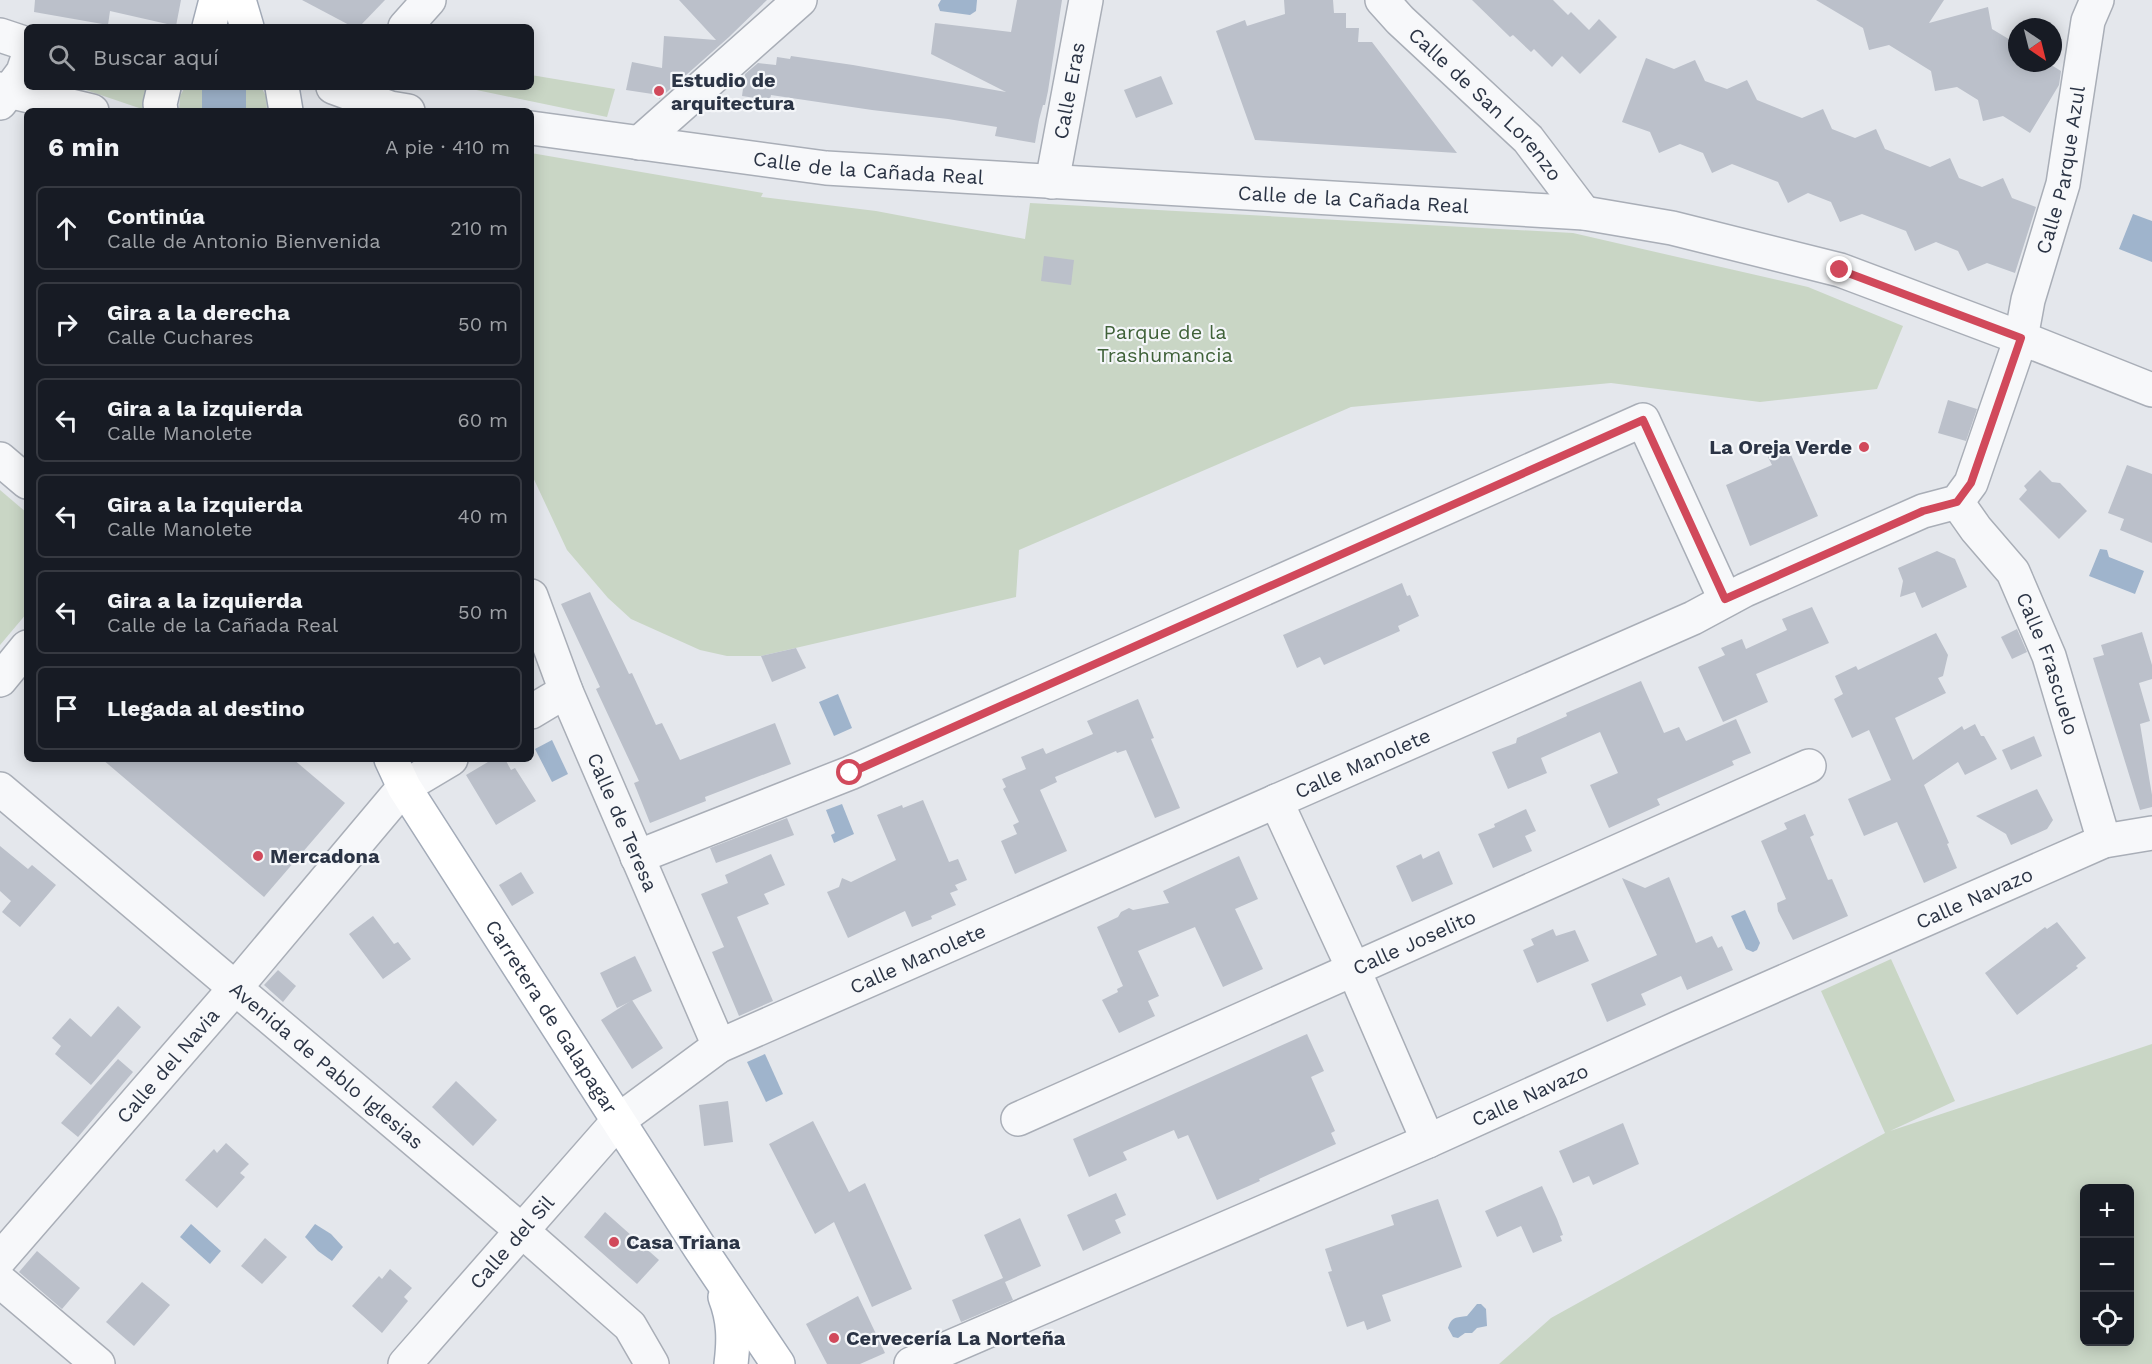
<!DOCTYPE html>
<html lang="es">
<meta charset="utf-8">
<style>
:root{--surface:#171b24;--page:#242831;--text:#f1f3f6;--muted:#9ea1a6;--line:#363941}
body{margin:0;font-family:"Work Sans",sans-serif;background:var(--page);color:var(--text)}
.controls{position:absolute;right:18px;bottom:18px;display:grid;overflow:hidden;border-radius:9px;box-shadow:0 3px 15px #0003}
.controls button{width:54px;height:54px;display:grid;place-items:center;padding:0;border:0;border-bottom:2px solid var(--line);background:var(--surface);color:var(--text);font:30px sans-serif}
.compass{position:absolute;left:2008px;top:18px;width:54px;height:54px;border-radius:50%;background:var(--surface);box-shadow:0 3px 15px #0003;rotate:145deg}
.stop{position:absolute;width:18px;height:18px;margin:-14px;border:4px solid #d1495b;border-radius:50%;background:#fff}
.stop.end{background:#d1495b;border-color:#fff;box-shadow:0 2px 6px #0008}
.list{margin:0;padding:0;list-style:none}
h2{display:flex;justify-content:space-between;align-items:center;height:78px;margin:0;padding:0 24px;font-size:26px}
h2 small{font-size:20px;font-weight:400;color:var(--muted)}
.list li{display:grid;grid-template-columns:39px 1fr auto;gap:18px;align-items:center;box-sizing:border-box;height:84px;margin:0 12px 12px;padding:0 12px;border:2px solid var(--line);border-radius:9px}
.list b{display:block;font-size:22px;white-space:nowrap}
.list p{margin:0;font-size:20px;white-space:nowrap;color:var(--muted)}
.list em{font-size:20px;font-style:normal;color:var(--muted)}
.icon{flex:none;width:33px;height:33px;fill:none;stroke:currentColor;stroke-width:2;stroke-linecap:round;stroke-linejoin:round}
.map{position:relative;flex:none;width:2152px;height:1364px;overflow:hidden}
.search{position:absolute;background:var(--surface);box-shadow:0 3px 15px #0003;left:24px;top:24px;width:510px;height:66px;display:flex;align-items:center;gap:15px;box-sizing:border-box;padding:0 21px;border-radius:9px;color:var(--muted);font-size:22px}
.panel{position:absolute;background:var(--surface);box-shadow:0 3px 15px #0003;left:24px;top:108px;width:510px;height:654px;border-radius:9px}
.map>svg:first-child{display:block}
.green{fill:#c9d6c5;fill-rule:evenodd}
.water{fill:#9fb4cc}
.building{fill:#bbc0ca}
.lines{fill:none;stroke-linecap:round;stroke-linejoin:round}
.minor-casing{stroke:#a9aeb7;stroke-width:36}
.major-casing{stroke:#a3abb8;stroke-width:36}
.minor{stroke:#f7f8fa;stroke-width:33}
.major{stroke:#fff;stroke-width:33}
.route{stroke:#d1495b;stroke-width:8}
.poi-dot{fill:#d1495b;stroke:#f4f6f9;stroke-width:2}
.labels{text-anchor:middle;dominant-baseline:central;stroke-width:4.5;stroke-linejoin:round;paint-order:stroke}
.poi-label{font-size:20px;font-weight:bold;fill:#2b3445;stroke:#f4f6f9;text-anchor:start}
.street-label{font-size:20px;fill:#2b3445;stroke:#f4f6f9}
.park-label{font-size:20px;fill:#3f6138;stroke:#f4f6f9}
</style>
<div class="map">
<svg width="2152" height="1364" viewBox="0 0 2152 1364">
<rect width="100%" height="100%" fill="#e4e7ec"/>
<g class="green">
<polygon points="531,75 615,89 607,117 462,87 531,87"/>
<polygon points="77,87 146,87 142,109"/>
<polygon points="185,87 261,87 266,96 267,111 179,111 180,96"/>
<polygon points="531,153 763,193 761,197 876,211 1025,239 1030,203 1573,233 1808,287 1903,326 1877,389 1760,402 1611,383 1351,407 1019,550 1016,597 761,656 727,656 700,650 631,619 608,598 567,550 531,473"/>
<polygon points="0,490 27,513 27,613 0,645"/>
<path d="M1891 959 1955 1101 1890 1131 2152 1044V1364H1499L1551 1318 1885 1133 1821 991ZM2084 1188H2130V1342H2084Z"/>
</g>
<g class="water">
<polygon points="941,0 977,0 976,11 970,15 940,11 938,5"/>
<rect x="202" y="87" width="44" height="24"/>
<polygon points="2133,214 2152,221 2152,262 2119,249"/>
<polygon points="2100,549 2107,550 2109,557 2144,571 2135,594 2089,576"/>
<polygon points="838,694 852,728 834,736 819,702"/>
<polygon points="552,740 568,774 552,782 535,749"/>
<polygon points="842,804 854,834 834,843 831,835 835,833 826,810"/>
<polygon points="1745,910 1760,943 1757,950 1753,952 1746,949 1731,916"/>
<polygon points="765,1054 783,1094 766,1102 747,1062"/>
<polygon points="191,1224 221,1251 210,1264 180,1237"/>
<polygon points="315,1224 331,1234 343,1247 332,1261 318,1251 305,1237"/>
<path d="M1477 1304H1481L1486 1309 1487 1326 1477 1328 1472 1333H1465L1458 1338 1453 1337 1448 1328C1452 1316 1456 1318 1467 1316Z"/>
</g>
<g class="building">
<polygon points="35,0 181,0 176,26 110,11 108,25 34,12"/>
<polygon points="302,0 385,0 359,27 353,27"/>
<polygon points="679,0 767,0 729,37 659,99 659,95 626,90 632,62 662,68 664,36 716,40"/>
<polygon points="1017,0 1062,0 1048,91 1045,105 1043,105 1039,120 1035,143 995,136 997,127 948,119 872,110 771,95 770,100 742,96 745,74 758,63 776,65 777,57 790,59 791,56 853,65 1006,92 931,54 935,23 1011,32"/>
<polygon points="1284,0 1333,0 1334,13 1346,13 1346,28 1359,28 1358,42 1372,42 1457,153 1255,140 1216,31 1245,20 1247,26 1285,14"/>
<polygon points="1472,0 1553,0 1568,15 1571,12 1589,30 1599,19 1617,37 1580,74 1562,56 1552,67 1534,49 1531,52 1513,35 1510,37"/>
<polygon points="1816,0 1944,0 1929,23 1988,7 1992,29 2017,44 2017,63 2048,63 2061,71 2059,85 2030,133 2003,116 1983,121 1978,100 1957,87 1935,91 1931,71 1889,45 1869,50 1863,28"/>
<polygon points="1646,58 1674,69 1695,60 1705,81 1727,89 1747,80 1757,100 1802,118 1823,109 1832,129 1855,138 1876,129 1885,149 1930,167 1950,158 1959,178 1982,187 2003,178 2012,198 2036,207 2015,273 1987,263 1968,271 1958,251 1936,242 1915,251 1906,231 1862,214 1840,222 1831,202 1808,193 1788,203 1778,182 1732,164 1712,173 1703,153 1680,144 1659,153 1650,132 1622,122"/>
<polygon points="1161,76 1173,104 1136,118 1124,90"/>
<polygon points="1044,256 1074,260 1071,285 1041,281"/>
<polygon points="1948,400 1977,409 1966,441 1938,433"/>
<polygon points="1788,448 1818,516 1750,546 1726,485 1772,465 1768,457"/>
<polygon points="2127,465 2152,474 2152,543 2120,530 2124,519 2108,513"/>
<polygon points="2040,470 2052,482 2060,483 2087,511 2059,539 2019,499 2027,490 2024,486"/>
<polygon points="1937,551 1955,559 1967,587 1922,608 1915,592 1900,597 1903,581 1898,568"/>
<polygon points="1402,583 1407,596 1410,595 1419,616 1398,626 1400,631 1324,665 1320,657 1297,668 1283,635"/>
<polygon points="590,592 629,674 632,673 656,725 662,723 680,760 775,723 791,764 705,797 706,801 650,823 634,783 639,781 596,689 600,687 561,604"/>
<polygon points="1812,607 1829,643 1756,674 1768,702 1723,722 1698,667 1725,655 1721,648 1742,639 1746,649 1787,630 1782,619"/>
<polygon points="2017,629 2027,652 2012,659 2001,637"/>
<polygon points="2142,632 2152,665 2152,679 2139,683 2150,721 2140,724 2152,795 2152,807 2140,810 2093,658 2104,655 2101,645"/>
<polygon points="1936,633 1948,655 1943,676 1938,678 1946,693 1895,718 1913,760 1962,726 1964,730 1975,724 1981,736 1984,736 1997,759 1965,775 1958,762 1924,785 1949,843 1947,844 1957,868 1924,883 1897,822 1864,836 1848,799 1891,780 1869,730 1852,738 1834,699 1843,694 1835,676 1856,666 1858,670"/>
<polygon points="796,648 806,668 772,682 761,656"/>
<polygon points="1641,681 1664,733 1679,727 1686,741 1736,719 1751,753 1732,761 1734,765 1657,799 1660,805 1609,828 1590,785 1618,773 1600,732 1541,758 1547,773 1508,789 1492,752 1516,743 1517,738 1567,716 1566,713"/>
<polygon points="1138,699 1154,738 1151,739 1180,808 1155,818 1126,750 1117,753 1116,751 1055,777 1057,782 1040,790 1067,851 1015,874 1001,841 1017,834 1013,825 1019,822 1003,789 1006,787 1002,779 1026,769 1021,757 1043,748 1046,754 1093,734 1087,721"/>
<polygon points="2034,736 2042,756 2011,770 2002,750"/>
<polygon points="102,759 293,759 345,803 264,897"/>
<polygon points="493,759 505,759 511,770 515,768 536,801 496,825 466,775"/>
<polygon points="2037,789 2053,820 2047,829 2011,845 2006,834 1976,816"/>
<polygon points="923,800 949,862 958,859 967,880 955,885 958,890 950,893 956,905 931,916 932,919 912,927 905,911 848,938 827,892 839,887 842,878 851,882 896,860 877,815 902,805 903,808"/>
<polygon points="1526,809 1536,831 1525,836 1532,851 1493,868 1478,834 1495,827 1494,824"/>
<polygon points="1805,814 1814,835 1810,837 1828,880 1832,879 1848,916 1793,940 1778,911 1777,903 1786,899 1761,841 1787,829 1784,823"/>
<polygon points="787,818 794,835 716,863 710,848"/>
<polygon points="0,846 28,869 32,865 56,885 20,927 2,912 11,901 0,891"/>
<polygon points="1439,851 1453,884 1412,902 1396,866 1421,854 1423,859"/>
<polygon points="771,854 785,885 764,894 769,904 737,917 773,1001 739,1016 712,952 724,947 701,894 728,883 725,875"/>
<polygon points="1239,856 1258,899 1235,909 1263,969 1223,987 1195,927 1138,951 1159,996 1148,1001 1155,1016 1119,1033 1102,1000 1118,992 1117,989 1123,986 1097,927 1118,917 1121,912 1129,908 1133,910 1169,903 1163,891"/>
<polygon points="521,872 534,893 512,906 499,885"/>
<polygon points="1669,877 1696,943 1712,936 1718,948 1722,946 1733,970 1687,990 1681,976 1641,994 1646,1005 1607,1022 1591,984 1657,955 1622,878 1645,888"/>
<polygon points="373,916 394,944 398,942 411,959 383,979 349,934"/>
<polygon points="2057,922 2086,958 2076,966 2078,968 2017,1015 1985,973 2045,927 2047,929"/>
<polygon points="1553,929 1556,936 1575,930 1589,961 1537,983 1523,950 1534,945 1531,939"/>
<polygon points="635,956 652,991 617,1008 600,973"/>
<polygon points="278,970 296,986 283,1002 264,985"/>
<polygon points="632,1000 663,1048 632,1069 601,1020"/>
<polygon points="118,1006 141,1027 91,1085 55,1054 61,1046 52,1038 70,1018 91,1037"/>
<polygon points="1307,1034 1324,1071 1311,1077 1335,1131 1331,1133 1336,1144 1259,1179 1260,1181 1217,1200 1188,1135 1178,1139 1174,1130 1123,1152 1127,1160 1089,1177 1073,1139"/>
<polygon points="118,1059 133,1072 78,1137 61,1123"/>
<polygon points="456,1081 497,1120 473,1146 432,1107"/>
<polygon points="728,1101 733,1142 704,1146 699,1105"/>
<polygon points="813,1121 849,1192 865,1183 912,1289 872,1307 834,1222 815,1234 769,1144"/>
<polygon points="1623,1123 1639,1164 1593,1185 1589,1176 1573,1183 1559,1151"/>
<polygon points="226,1143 249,1164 240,1173 245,1177 217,1208 185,1180 214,1149 217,1153"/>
<polygon points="1542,1186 1557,1219 1563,1235 1560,1236 1562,1241 1533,1253 1521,1226 1497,1237 1485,1211"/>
<polygon points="1116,1193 1126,1215 1115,1220 1121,1233 1083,1251 1067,1215"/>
<polygon points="1438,1199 1462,1267 1382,1295 1391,1321 1367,1330 1364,1321 1347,1327 1328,1272 1332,1271 1325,1249 1394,1225 1391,1215"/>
<polygon points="605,1212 659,1260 637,1284 584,1237"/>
<polygon points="1020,1218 1041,1266 1005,1282 1013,1300 961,1322 952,1300 1003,1278 984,1235"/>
<polygon points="265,1238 287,1257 262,1284 241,1266"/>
<polygon points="37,1251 80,1288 62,1309 19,1272"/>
<polygon points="390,1269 412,1288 404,1297 408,1301 382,1333 352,1306 379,1276 382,1279"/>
<polygon points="142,1282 170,1305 134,1346 106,1322"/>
<polygon points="858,1296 885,1353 860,1364 827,1364 806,1324"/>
</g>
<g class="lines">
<g class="minor-casing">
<g id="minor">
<path id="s1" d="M1382 0 1400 20 1528 139 1584 213"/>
<polyline points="405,27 429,0"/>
<polyline points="0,35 27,44"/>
<polyline points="333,87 390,108 408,111"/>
<polyline points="0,89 92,111"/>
<polyline points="0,103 23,72 27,60"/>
<path id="s2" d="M531 128 826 168 1584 213 1672 228 1840 270 2021 338 2152 390"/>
<polyline points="639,143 800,0"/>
<path id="s3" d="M1052 182 1086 0"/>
<polyline points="0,459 27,482"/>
<path id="s4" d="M1957 502 1976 529 2013 572 2049 656 2104 841"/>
<path id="s5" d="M531 596 566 691 719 1046"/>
<polyline points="0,680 27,647"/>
<polyline points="531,712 566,691"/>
<path id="s6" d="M0 789 521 1230 630 1326 652 1364"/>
<polyline points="1276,801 1353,968 1428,1141"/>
<polyline points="637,857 850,773 1643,420 1725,599"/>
<path id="s7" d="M1018 1119 1809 766"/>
<path id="s8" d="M0 1259 236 987 404 787 451 759"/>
<polyline points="0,1281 98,1364"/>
<path id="s9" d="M405 1364 619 1120 719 1046 1693 618 1745 590 1923 511 1957 502 1971 483 2021 338 2028 300 2063 184 2088 21 2097 0"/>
<path id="s10" d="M911 1364 1428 1141 1678 1028 2104 841 2152 833"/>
</g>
</g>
<g class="major-casing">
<g id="major">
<polyline points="239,0 247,27"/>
<polyline points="209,27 216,0"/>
<polyline points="282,87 286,111"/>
<polyline points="161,111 160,104 164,87"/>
<path id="s11" d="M391 759 404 787 700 1248 778 1364"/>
<path d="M725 1297C734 1320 734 1340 731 1364"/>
</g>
</g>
<use href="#minor" class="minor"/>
<use href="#major" class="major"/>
</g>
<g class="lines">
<polyline class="route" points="850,773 1643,420 1725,599 1923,511 1957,502 1971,483 2021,338 1840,270"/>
</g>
<g class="poi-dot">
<circle cx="659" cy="91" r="6"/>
<circle cx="1864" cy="447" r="6"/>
<circle cx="258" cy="856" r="6"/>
<circle cx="614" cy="1242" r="6"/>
<circle cx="834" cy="1338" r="6"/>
</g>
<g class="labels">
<g class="poi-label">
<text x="671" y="80">Estudio de<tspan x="671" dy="23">arquitectura</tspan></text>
<text x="1852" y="447" text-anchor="end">La Oreja Verde</text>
<text x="270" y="856">Mercadona</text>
<text x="626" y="1242">Casa Triana</text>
<text x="846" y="1338">Cervecería La Norteña</text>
</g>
<g class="street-label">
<text stroke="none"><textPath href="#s3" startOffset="93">Calle Eras</textPath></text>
<text stroke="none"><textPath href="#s1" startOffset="147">Calle de San Lorenzo</textPath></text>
<text stroke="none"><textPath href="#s2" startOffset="340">Calle de la Cañada Real</textPath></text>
<text stroke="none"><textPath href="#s9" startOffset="2152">Calle Parque Azul</textPath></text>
<text stroke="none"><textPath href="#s2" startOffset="826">Calle de la Cañada Real</textPath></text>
<text stroke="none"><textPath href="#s4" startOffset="188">Calle Frascuelo</textPath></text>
<text stroke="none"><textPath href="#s9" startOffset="1152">Calle Manolete</textPath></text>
<text stroke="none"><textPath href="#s5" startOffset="244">Calle de Teresa</textPath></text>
<text stroke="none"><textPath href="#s10" startOffset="1161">Calle Navazo</textPath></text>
<text stroke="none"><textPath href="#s7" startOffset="434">Calle Joselito</textPath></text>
<text stroke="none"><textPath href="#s9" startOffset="666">Calle Manolete</textPath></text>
<text stroke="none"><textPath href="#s11" startOffset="304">Carretera de Galapagar</textPath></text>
<text stroke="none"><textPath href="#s8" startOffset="256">Calle del Navia</textPath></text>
<text stroke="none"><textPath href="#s6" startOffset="428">Avenida de Pablo Iglesias</textPath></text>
<text stroke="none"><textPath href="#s10" startOffset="675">Calle Navazo</textPath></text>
<text stroke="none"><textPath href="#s9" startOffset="162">Calle del Sil</textPath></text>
</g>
<g class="park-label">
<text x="1165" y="332">Parque de la<tspan x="1165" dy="23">Trashumancia</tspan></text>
</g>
</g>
</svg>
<div class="controls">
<button>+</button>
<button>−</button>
<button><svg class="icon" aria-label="locate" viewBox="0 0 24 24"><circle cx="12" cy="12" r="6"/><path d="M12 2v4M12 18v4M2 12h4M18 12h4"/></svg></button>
</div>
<svg class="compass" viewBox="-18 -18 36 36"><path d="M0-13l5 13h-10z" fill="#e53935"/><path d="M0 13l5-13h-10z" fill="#9ea1a6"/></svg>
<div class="stop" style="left:850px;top:773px"></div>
<div class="stop end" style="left:1840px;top:270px"></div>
<div class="search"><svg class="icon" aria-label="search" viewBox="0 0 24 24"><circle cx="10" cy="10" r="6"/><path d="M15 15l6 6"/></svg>Buscar aquí</div>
<section class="panel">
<h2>6 min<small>A pie · 410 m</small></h2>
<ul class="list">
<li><svg class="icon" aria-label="ahead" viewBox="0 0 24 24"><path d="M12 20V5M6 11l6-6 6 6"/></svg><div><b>Continúa</b><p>Calle de Antonio Bienvenida</p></div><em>210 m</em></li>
<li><svg class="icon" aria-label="right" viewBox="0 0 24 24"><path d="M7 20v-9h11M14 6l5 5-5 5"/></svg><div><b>Gira a la derecha</b><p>Calle Cuchares</p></div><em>50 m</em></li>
<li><svg class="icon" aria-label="left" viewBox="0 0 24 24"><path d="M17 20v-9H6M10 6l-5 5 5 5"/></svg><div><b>Gira a la izquierda</b><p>Calle Manolete</p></div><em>60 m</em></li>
<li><svg class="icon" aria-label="left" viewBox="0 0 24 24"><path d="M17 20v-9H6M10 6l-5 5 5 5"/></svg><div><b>Gira a la izquierda</b><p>Calle Manolete</p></div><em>40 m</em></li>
<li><svg class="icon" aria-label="left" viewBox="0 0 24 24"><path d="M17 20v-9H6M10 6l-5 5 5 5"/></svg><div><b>Gira a la izquierda</b><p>Calle de la Cañada Real</p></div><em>50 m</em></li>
<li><svg class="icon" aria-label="arrive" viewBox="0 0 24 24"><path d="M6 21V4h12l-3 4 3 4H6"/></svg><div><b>Llegada al destino</b></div></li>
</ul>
</section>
</div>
